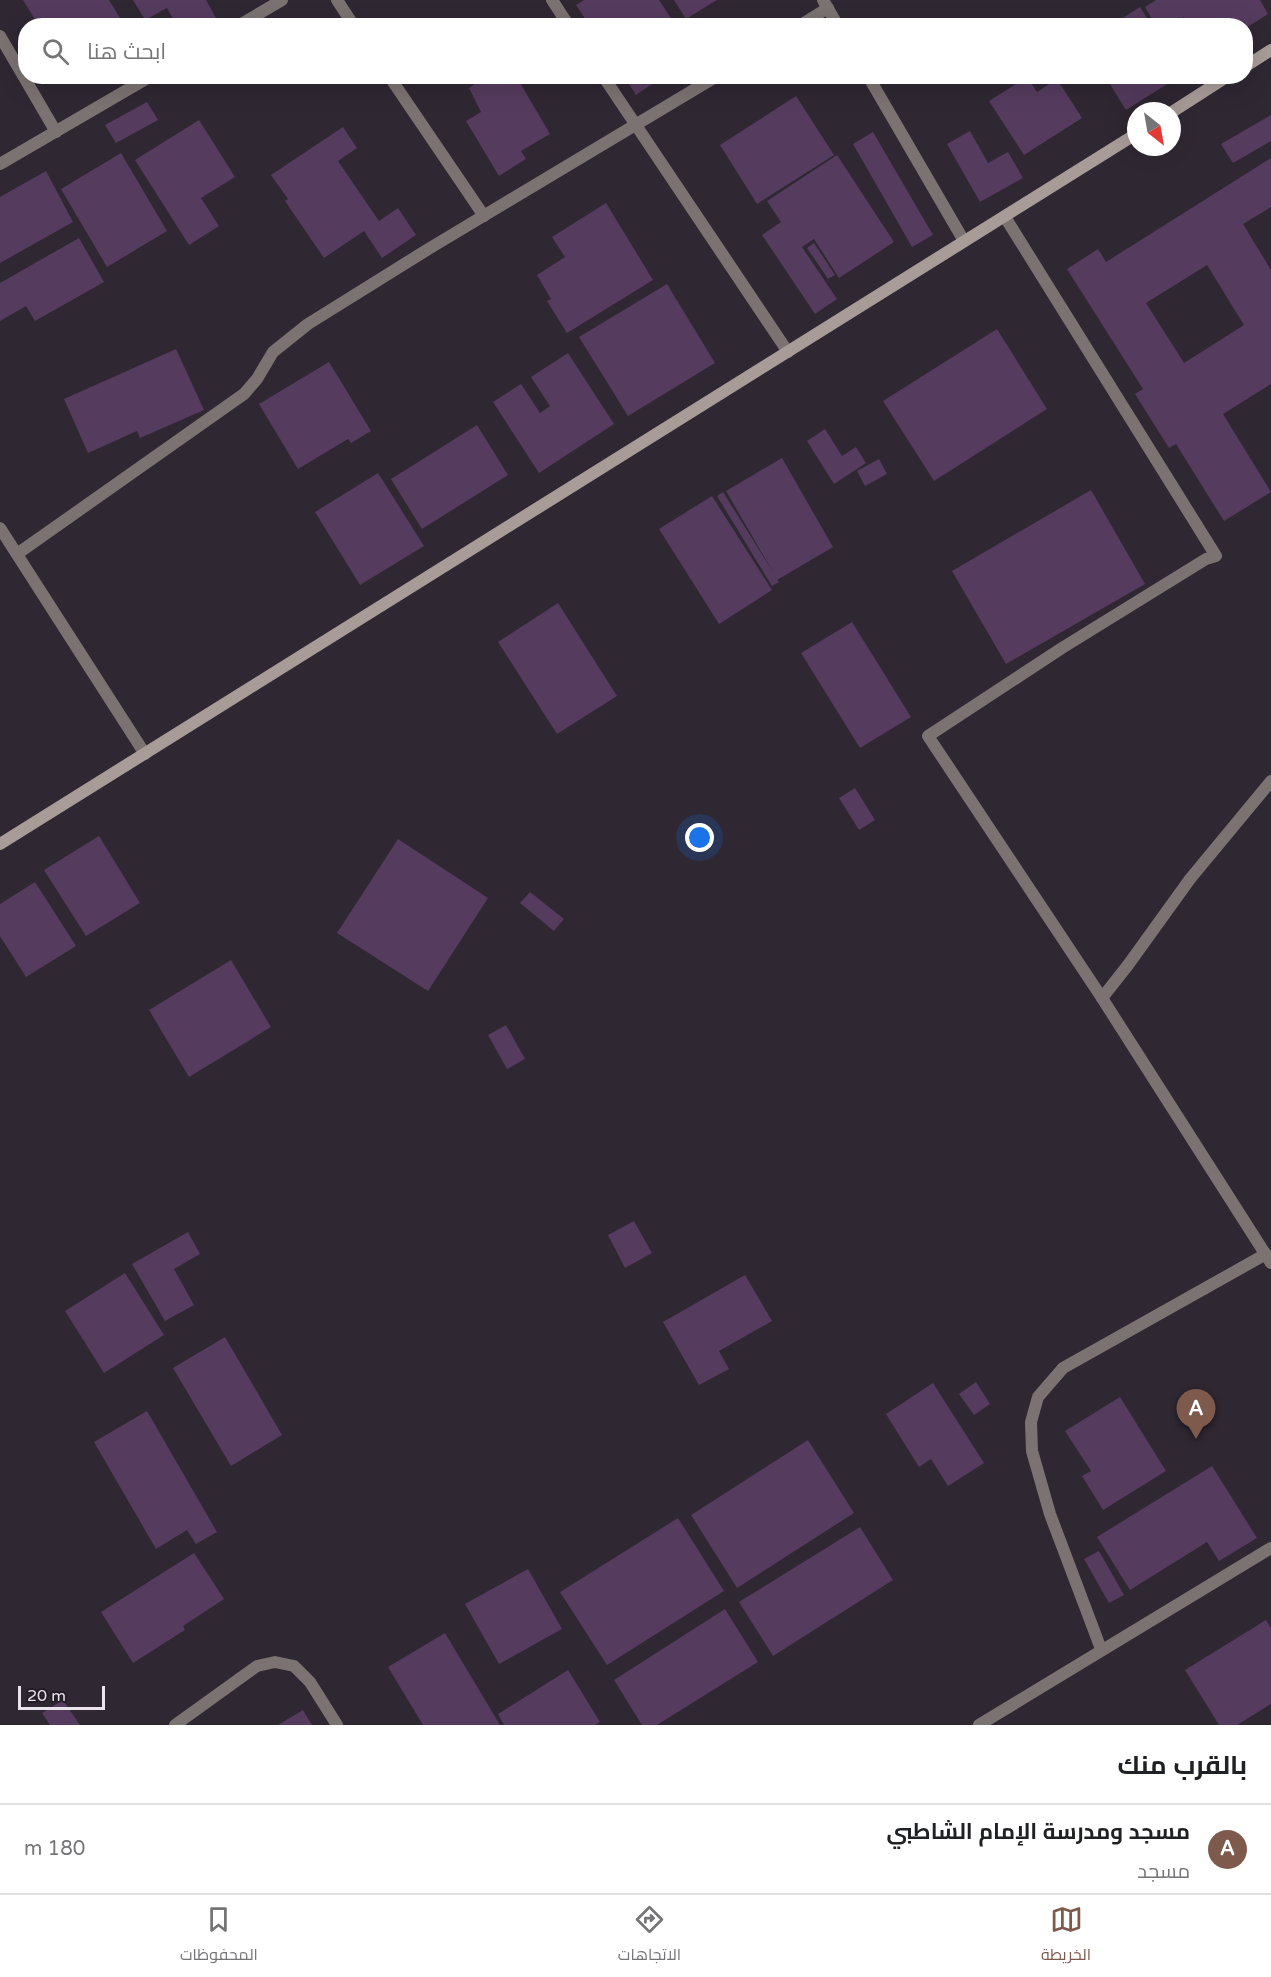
<!DOCTYPE html>
<html lang="ar">
<meta charset="utf-8">
<style>
:root{--surface:#fff;--page:#f6f6f6;--text:#202124;--muted:#757577;--line:#e0e0e0;--accent:#7e5a4d}
body{margin:0;font-family:"Varela Round",Cairo,sans-serif;background:var(--page);color:var(--text);direction:rtl}
.compass{position:absolute;left:1127px;top:102px;width:54px;height:54px;border-radius:50%;background:var(--surface);box-shadow:0 6px 24px #0002;rotate:149deg}
.scale{position:absolute;left:18px;bottom:15px;width:87px;box-sizing:border-box;padding-left:6px;border:3px solid #eae5ec;border-top:0;font-size:16px;line-height:21px;white-space:nowrap;color:#eae5ec;-webkit-text-stroke:4px #251d28;paint-order:stroke}
.you{position:absolute;left:700px;top:838px;width:21px;height:21px;margin:-15px;border:4px solid #fff;border-radius:50%;background:#1a73e8;box-shadow:0 0 0 9px #1a73e833}
.badge{display:grid;place-items:center;width:39px;height:39px;border-radius:50%;background:var(--accent);color:#fff;font-size:20px;font-weight:700}
.pin{position:absolute;translate:-50% -50px;filter:drop-shadow(0 2px 3px #0008)}
.pin::after{content:'';position:absolute;top:32px;width:21px;height:18px;background:inherit;clip-path:polygon(0 0,100% 0,50% 100%)}
.list{margin:0;padding:0;list-style:none}
h2{display:flex;justify-content:space-between;align-items:center;height:78px;margin:0;padding:0 24px;font-size:26px}
h2 small{font-size:20px;font-weight:400;color:var(--muted)}
.list li{display:grid;grid-template-columns:39px 1fr auto;gap:18px;align-items:center;box-sizing:border-box;height:90px;padding:0 24px;border-top:2px solid var(--line)}
.list b{display:block;font-size:22px;white-space:nowrap}
.list p{margin:0;font-size:20px;white-space:nowrap;color:var(--muted)}
.list em{font-size:20px;font-style:normal;color:var(--muted)}
.icon{flex:none;width:33px;height:33px;fill:none;stroke:currentColor;stroke-width:2;stroke-linecap:round;stroke-linejoin:round}
.map{position:relative;flex:none;width:1271px;height:1725px;overflow:hidden;direction:ltr}
.search{position:absolute;background:var(--surface);box-shadow:0 6px 24px #0002;left:18px;right:18px;top:18px;height:66px;display:flex;align-items:center;gap:15px;box-sizing:border-box;padding:0 21px;border-radius:24px;color:var(--muted);font-size:22px}
.sheet{height:168px;background:var(--surface)}
nav{display:flex;justify-content:space-around;align-items:center;box-sizing:border-box;height:84px;border-top:2px solid var(--line);background:var(--surface);font-size:16px;color:var(--muted)}
nav a{display:grid;justify-items:center;gap:3px}
nav .on{color:var(--accent)}
.map>svg:first-child{display:block}
.building{fill:#553b5e;fill-rule:evenodd}
.lines{fill:none;stroke-linecap:round;stroke-linejoin:round}
.street{stroke:#7b7371;stroke-width:12}
.secondary{stroke:#a89c98;stroke-width:12}
</style>
<div class="map">
<svg width="1271" height="1725" viewBox="0 0 1271 1725">
<rect width="100%" height="100%" fill="#2f2732"/>
<g class="building">
<polygon points="23,0 109,0 125,26 39,26"/>
<polygon points="133,0 206,0 216,18 203,26 177,26 167,8 145,20"/>
<polygon points="584,0 659,0 676,26 590,26 576,5"/>
<polygon points="674,0 717,0 686,19"/>
<polygon points="1156,0 1260,0 1268,14 1246,28 1246,26 1189,26 1184,17 1170,26 1156,26 1145,7"/>
<polygon points="1140,7 1152,26 1110,26"/>
<polygon points="486,76 516,76 550,134 521,151 526,159 499,176 466,121 481,112 469,88"/>
<polygon points="624,76 664,76 636,95"/>
<polygon points="1105,76 1180,76 1126,110"/>
<polygon points="1027,77 1037,92 1057,79 1082,118 1024,155 989,101"/>
<polygon points="796,96 834,155 757,204 720,145"/>
<polygon points="147,102 158,120 116,143 105,125"/>
<polygon points="1271,115 1271,141 1233,163 1221,144"/>
<polygon points="199,120 235,177 201,198 219,226 189,245 135,160"/>
<polygon points="343,127 357,148 338,161 379,221 398,208 416,235 382,258 364,231 324,258 285,201 288,199 271,175"/>
<polygon points="970,131 988,163 1008,152 1023,178 980,202 947,144"/>
<polygon points="873,132 933,235 912,247 853,144"/>
<polygon points="121,153 167,231 107,267 61,189"/>
<polygon points="837,155 894,242 839,278 814,239 802,247 837,299 815,314 762,235 781,222 767,201"/>
<path d="M1271 158V207L1243 224 1271 270V384L1223 414 1271 492 1224 521 1176 444 1169 448 1135 394 1143 389 1067 269 1098 249 1106 262ZM1207 265 1244 325 1184 363 1146 303Z"/>
<polygon points="46,171 73,222 0,263 0,197"/>
<polygon points="606,203 653,280 567,333 547,301 551,299 537,275 565,257 552,237"/>
<polygon points="79,238 104,282 35,321 26,306 0,321 0,283"/>
<polygon points="814,243 835,275 828,279 807,248"/>
<polygon points="667,284 715,363 628,416 579,337"/>
<polygon points="997,329 1047,409 934,481 883,401"/>
<polygon points="176,349 204,410 140,438 137,431 88,453 64,399"/>
<polygon points="568,353 614,424 539,473 493,402 521,384 540,413 550,406 531,377"/>
<polygon points="329,362 371,431 351,443 348,439 298,469 259,404"/>
<polygon points="477,425 508,475 422,529 391,479"/>
<polygon points="825,429 842,456 856,447 866,463 834,484 807,441"/>
<polygon points="782,458 833,547 777,580 779,582 772,586 717,496 723,492 773,572 726,491"/>
<polygon points="879,459 887,474 865,486 857,471"/>
<polygon points="378,473 424,546 360,585 315,512"/>
<polygon points="1091,490 1145,584 1006,664 952,571"/>
<polygon points="712,496 772,590 719,624 659,529"/>
<polygon points="558,603 617,696 557,734 498,642"/>
<polygon points="852,622 911,717 860,748 801,653"/>
<polygon points="855,788 875,820 859,830 839,798"/>
<polygon points="99,836 140,903 86,936 44,870"/>
<polygon points="398,839 488,898 428,991 337,933"/>
<polygon points="35,882 76,946 26,977 0,936 0,904"/>
<polygon points="530,892 564,919 554,931 520,903"/>
<polygon points="231,960 271,1027 189,1077 149,1010"/>
<polygon points="506,1025 525,1059 507,1069 488,1035"/>
<polygon points="634,1221 652,1253 625,1268 608,1235"/>
<polygon points="188,1232 200,1254 174,1269 194,1305 165,1321 132,1264"/>
<polygon points="125,1273 164,1335 104,1373 65,1311"/>
<polygon points="745,1275 772,1321 719,1351 729,1369 699,1385 663,1322"/>
<polygon points="225,1337 282,1435 231,1466 173,1368"/>
<polygon points="976,1382 990,1404 974,1415 959,1394"/>
<polygon points="933,1383 984,1463 948,1486 931,1459 919,1467 886,1414"/>
<polygon points="1120,1397 1166,1471 1103,1510 1082,1476 1091,1471 1065,1431"/>
<polygon points="147,1411 217,1532 196,1544 187,1530 156,1549 94,1442"/>
<polygon points="808,1440 854,1513 737,1588 691,1515"/>
<polygon points="1212,1466 1257,1538 1219,1561 1207,1542 1130,1590 1097,1537"/>
<polygon points="678,1518 724,1591 607,1665 560,1592"/>
<polygon points="860,1527 893,1580 773,1656 739,1602"/>
<polygon points="1099,1551 1124,1595 1109,1603 1084,1559"/>
<polygon points="194,1553 224,1599 183,1626 185,1630 133,1663 101,1612"/>
<polygon points="528,1569 562,1629 499,1664 465,1604"/>
<polygon points="725,1609 758,1662 657,1725 642,1725 614,1680"/>
<polygon points="1266,1620 1271,1628 1271,1704 1237,1725 1219,1725 1185,1670"/>
<polygon points="445,1633 500,1725 423,1725 388,1667"/>
<polygon points="568,1670 600,1722 595,1725 504,1725 498,1714"/>
<polygon points="63,1700 80,1725 50,1725 42,1713"/>
<polygon points="303,1710 312,1725 278,1725"/>
</g>
<g class="lines">
<g class="street">
<polyline points="337,0 354,26"/>
<polyline points="552,0 569,26"/>
<polyline points="823,0 838,26"/>
<polyline points="238,26 282,0"/>
<polyline points="799,26 828,8"/>
<polyline points="0,36 56,132"/>
<polyline points="389,76 484,216"/>
<polyline points="603,76 788,352"/>
<polyline points="868,76 964,241"/>
<polyline points="0,164 151,76"/>
<polyline points="1005,217 1216,556 1206,559 1062,648 928,736 1102,998 1271,1263"/>
<polyline points="0,528 145,754"/>
<polyline points="17,554 244,394 257,379 273,352 308,324 430,248 717,76"/>
<polyline points="1102,998 1128,965 1190,879 1271,781"/>
<polyline points="1101,1649 1050,1514 1032,1451 1031,1422 1038,1397 1063,1368 1266,1254"/>
<polyline points="175,1725 257,1666 275,1662 294,1666 310,1682 337,1725"/>
<polyline points="979,1725 1271,1548"/>
</g>
<g class="secondary">
<polyline points="1246,66 1271,50"/>
<polyline points="1172,112 1228,76"/>
<polyline points="0,844 1136,134"/>
</g>
</g>
</svg>
<svg class="compass" viewBox="-18 -18 36 36"><path d="M0-13l5 13h-10z" fill="#e53935"/><path d="M0 13l5-13h-10z" fill="#757577"/></svg>
<div class="scale">20 m</div>
<div class="you"></div>
<div class="pin badge" style="left:1196px;top:1439px">A</div>
<div class="search"><svg class="icon" aria-label="search" viewBox="0 0 24 24"><circle cx="10" cy="10" r="6"/><path d="M15 15l6 6"/></svg>ابحث هنا</div>
</div>
<section class="sheet">
<h2>بالقرب منك<small></small></h2>
<ul class="list">
<li><span class="badge">A</span><div><b>مسجد ومدرسة الإمام الشاطبي</b><p>مسجد</p></div><em>180 m</em></li>
</ul>
</section>
<nav>
<a class="on"><svg class="icon" aria-label="map" viewBox="0 0 24 24"><path d="M3 6l6-2 6 2 6-2v14l-6 2-6-2-6 2zM9 4v14M15 6v14"/></svg>الخريطة</a>
<a><svg class="icon" aria-label="directions" viewBox="0 0 24 24"><path d="M12 3l9 9-9 9-9-9zM9 14v-3h6M13 9l2 2-2 2"/></svg>الاتجاهات</a>
<a><svg class="icon" aria-label="saved" viewBox="0 0 24 24"><path d="M7 4h10v16l-5-4-5 4z"/></svg>المحفوظات</a>
</nav>
